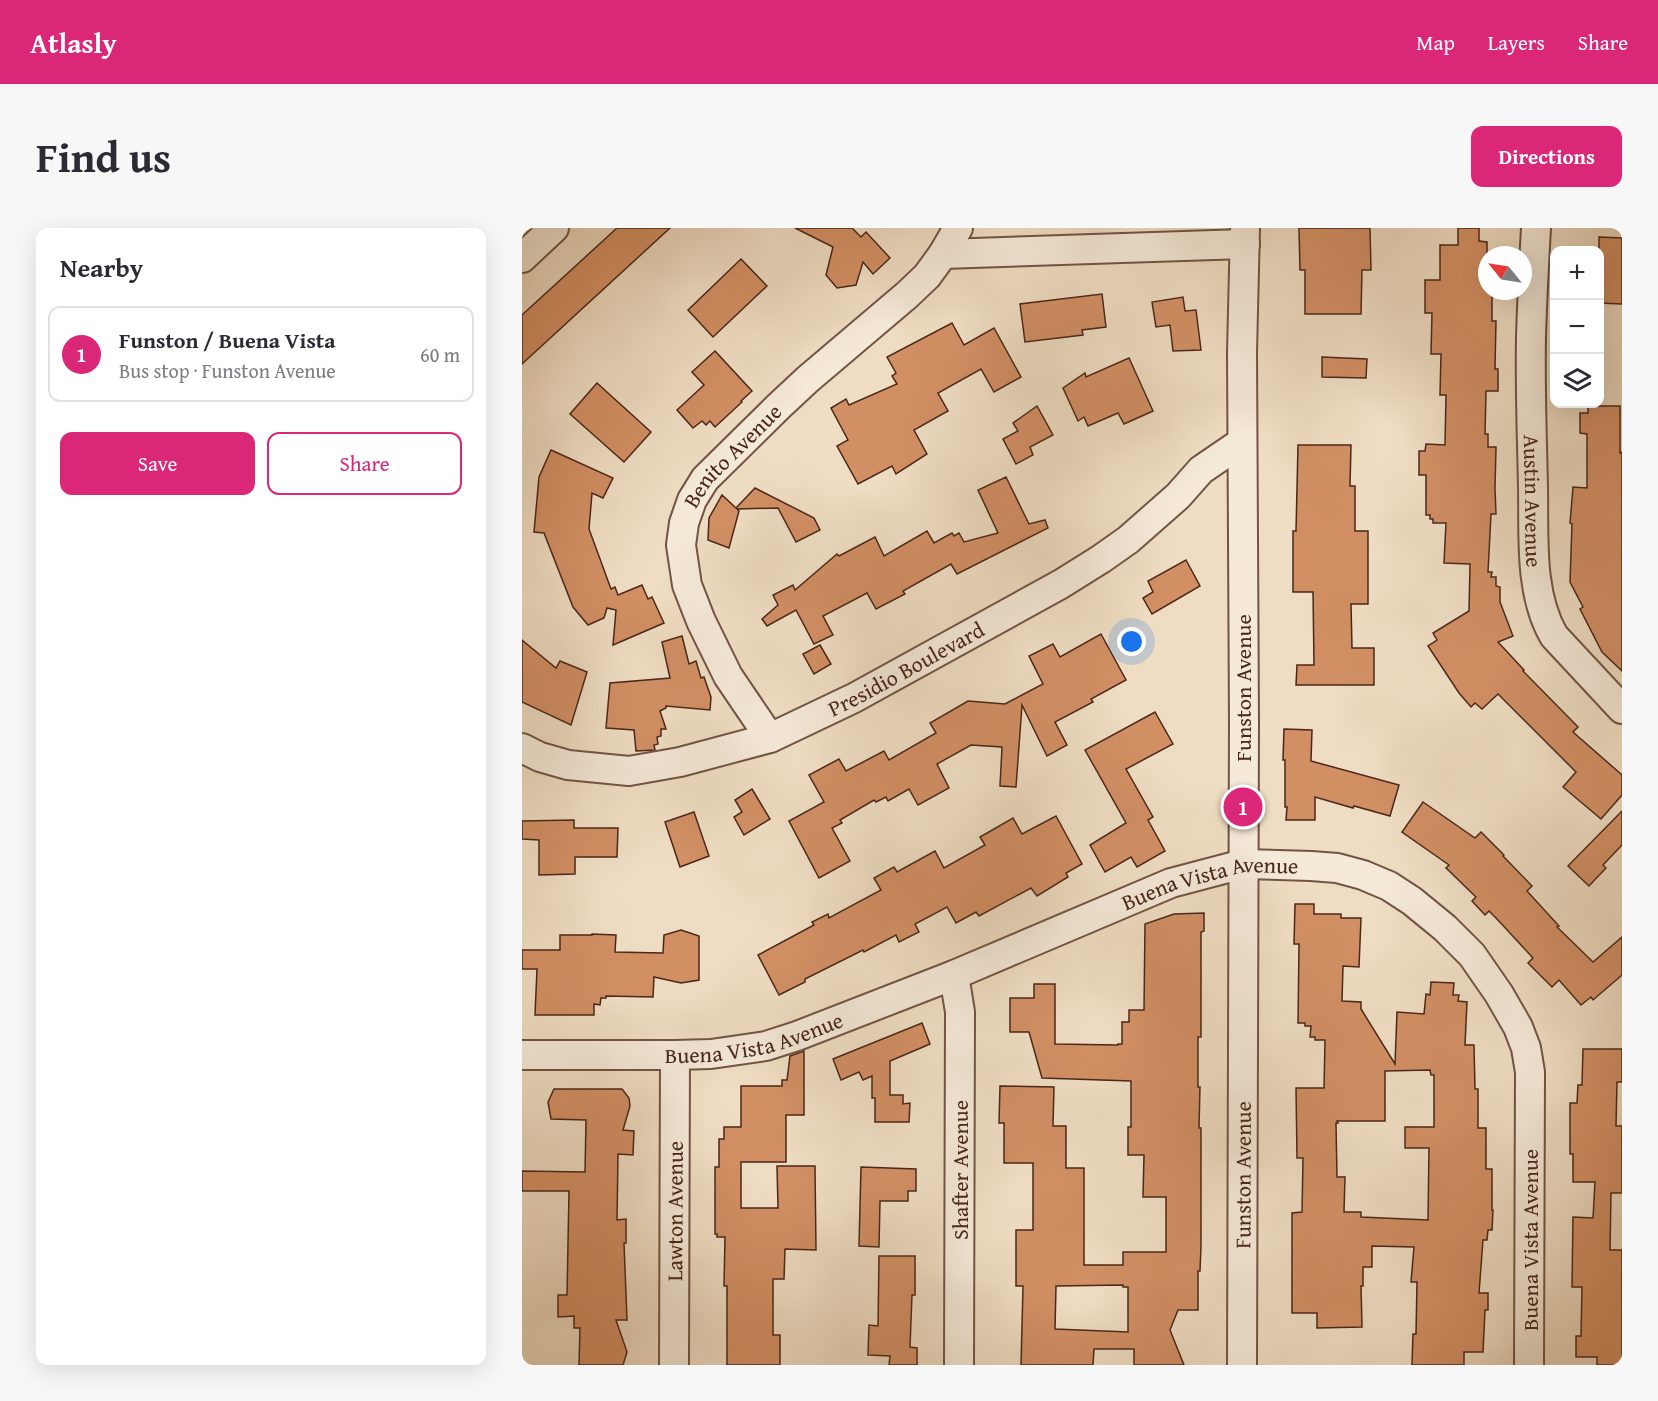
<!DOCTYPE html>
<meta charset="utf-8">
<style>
:root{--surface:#fff;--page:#f7f7f7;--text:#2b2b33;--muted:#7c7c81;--line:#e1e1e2;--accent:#db2777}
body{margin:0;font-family:"Gentium Book Plus",serif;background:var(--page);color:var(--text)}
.controls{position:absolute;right:18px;top:18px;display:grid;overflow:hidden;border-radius:12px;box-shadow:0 6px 24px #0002}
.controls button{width:54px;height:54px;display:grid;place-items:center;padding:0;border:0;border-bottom:2px solid var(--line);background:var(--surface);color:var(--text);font:30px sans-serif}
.compass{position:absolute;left:956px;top:18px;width:54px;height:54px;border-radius:50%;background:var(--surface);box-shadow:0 6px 24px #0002;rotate:300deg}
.you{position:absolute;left:610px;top:414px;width:21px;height:21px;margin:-15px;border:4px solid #fff;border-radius:50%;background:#1a73e8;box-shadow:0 0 0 9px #1a73e833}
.badge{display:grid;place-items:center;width:39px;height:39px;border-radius:50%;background:var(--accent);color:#fff;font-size:20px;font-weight:700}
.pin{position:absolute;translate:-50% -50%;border:3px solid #fff;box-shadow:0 2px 6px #0006}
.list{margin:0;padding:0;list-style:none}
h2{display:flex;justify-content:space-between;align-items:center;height:78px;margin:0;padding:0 24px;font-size:26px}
h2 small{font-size:20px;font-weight:400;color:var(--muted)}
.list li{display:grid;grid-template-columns:39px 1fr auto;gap:18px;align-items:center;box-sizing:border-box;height:96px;margin:0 12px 12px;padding:0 12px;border:2px solid var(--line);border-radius:12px}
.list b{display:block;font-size:22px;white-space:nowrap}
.list p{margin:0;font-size:20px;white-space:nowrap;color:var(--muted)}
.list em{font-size:20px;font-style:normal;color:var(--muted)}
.actions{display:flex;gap:12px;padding:18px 24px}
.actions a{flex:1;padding:14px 0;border:2px solid var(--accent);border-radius:12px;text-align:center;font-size:21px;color:var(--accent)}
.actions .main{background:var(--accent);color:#fff}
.icon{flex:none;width:33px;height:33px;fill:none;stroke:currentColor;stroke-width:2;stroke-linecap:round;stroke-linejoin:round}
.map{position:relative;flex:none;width:1100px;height:1137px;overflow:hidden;border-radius:12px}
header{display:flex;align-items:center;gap:36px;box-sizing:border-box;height:84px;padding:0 30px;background:var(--accent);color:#fff}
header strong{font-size:28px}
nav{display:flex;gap:33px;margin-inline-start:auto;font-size:21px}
.intro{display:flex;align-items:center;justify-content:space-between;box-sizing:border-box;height:144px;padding:0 36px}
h1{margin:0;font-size:42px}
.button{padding:15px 27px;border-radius:12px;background:var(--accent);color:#fff;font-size:21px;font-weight:700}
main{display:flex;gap:36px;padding:0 36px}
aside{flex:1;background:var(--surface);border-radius:12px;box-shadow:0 6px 24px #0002}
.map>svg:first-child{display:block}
.building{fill:#d28f64;stroke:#49271a;stroke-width:1.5;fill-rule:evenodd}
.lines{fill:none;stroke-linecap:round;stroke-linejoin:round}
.minor-casing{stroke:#725444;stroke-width:32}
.minor{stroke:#f5e9d8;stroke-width:28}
.labels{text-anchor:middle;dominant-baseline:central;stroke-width:5;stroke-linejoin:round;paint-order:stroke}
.street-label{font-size:22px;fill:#49271a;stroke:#f5e9d8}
</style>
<header>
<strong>Atlasly</strong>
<nav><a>Map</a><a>Layers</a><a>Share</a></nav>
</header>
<div class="intro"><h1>Find us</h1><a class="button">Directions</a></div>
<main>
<aside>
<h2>Nearby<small></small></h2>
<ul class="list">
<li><span class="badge">1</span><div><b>Funston / Buena Vista</b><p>Bus stop · Funston Avenue</p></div><em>60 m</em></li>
</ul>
<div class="actions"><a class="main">Save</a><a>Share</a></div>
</aside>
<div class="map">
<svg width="1100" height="1137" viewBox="0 0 1100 1137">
<rect width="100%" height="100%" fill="#efddc3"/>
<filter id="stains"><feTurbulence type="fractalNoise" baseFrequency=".00333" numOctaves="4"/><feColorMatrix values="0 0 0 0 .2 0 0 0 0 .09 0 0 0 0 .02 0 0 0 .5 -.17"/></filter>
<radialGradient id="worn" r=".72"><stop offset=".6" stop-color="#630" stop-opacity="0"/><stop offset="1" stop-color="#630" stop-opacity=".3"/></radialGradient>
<g class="building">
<polygon points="95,0 148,0 0,136 0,87"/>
<polygon points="273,0 330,0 339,9 344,4 368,30 351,46 341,34 334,57 315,60 304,47 311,19"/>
<polygon points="777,0 848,0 849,42 840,42 839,86 783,86 783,42 778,42"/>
<polygon points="936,0 957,0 957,13 965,14 965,63 970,63 970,93 974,93 973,141 976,141 976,163 964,163 963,206 966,206 966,219 974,219 973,261 974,286 969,286 966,344 970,344 969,349 974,349 974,358 978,359 978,374 991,408 976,414 1002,442 1001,443 1056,499 1051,504 1100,547 1100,567 1079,591 1041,559 1054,544 976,466 960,481 953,475 949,479 937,465 906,418 915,412 911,405 947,383 948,336 922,335 924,295 911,295 911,291 908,291 908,287 904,287 904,247 897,247 897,223 903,223 904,216 923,217 924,167 918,167 919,126 909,126 910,85 903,85 903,52 918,52 918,17 936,17"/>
<polygon points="1077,9 1100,10 1100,76 1077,75"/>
<polygon points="219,31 245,58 191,109 166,82"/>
<polygon points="580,66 584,99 560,102 561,107 503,114 498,76"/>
<polygon points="661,69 663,83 674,82 679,122 651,123 648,97 634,99 630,74"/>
<polygon points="430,95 442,117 472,100 499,149 472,164 459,141 416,165 426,183 392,202 405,226 374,246 370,238 336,256 315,218 326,212 309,180 324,171 327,177 375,156 370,148 374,145 365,129"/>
<polygon points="193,123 230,163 219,173 220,174 193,199 188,193 184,197 180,193 171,200 155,182 182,157 170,144"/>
<polygon points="800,129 845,131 844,150 800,149"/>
<polygon points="607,130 631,183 602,196 596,185 566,198 562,189 556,193 541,160 563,145 564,149"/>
<polygon points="75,155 129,204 102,234 48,186"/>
<polygon points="515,178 531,207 508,219 511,227 494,236 481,211 496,203 491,195"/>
<polygon points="1066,178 1098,178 1098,225 1100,224 1100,443 1080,424 1058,381 1061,379 1048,354 1050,296 1048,295 1051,259 1065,260 1065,206 1058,205 1058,185 1066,185"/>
<polygon points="776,217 829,217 828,258 833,258 833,303 846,303 846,376 829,376 830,420 852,420 852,457 774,457 775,437 792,437 791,364 771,364 771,303 774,303"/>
<polygon points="29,222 91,250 81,270 70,265 67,301 89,361 93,359 96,367 120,357 126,371 130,369 142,395 91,417 94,382 85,380 82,390 66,397 51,379 22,305 12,304 17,249"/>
<polygon points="484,249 507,296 523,292 526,300 435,346 429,336 381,363 383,366 354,381 345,365 301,388 311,407 292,416 274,382 245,398 240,391 256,377 251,367 271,357 273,362 315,326 317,328 353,309 362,328 405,303 412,315 430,305 432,308 437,305 442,314 476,305 456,262"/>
<polygon points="233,260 292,290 298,302 274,314 256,280 215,281 217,283 207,320 186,312 187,290 200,267 214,280"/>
<polygon points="664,332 678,358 630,386 621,370 631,364 626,353"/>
<polygon points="579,406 604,452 569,471 571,474 533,494 545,517 525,528 500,477 494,559 478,558 480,519 449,517 415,536 427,560 396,577 387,561 366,573 364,569 354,574 352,572 318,592 320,595 310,600 328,633 297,650 267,593 302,574 287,547 317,531 324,543 362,523 367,532 414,505 408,495 446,473 483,476 521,456 507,428 531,416 538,429"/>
<polygon points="160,408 167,436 174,433 179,450 182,449 189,469 188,482 144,478 144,480 138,483 144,501 139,501 139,508 135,509 136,516 132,517 133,522 114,523 112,502 84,500 88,455 148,450 140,414"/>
<polygon points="0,412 34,440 38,433 65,444 49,497 0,474"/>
<polygon points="298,417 309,436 292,446 281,426"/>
<polygon points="633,484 651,516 604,541 631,589 626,592 643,623 615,639 609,629 583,644 568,617 604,595 563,522"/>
<polygon points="762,501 790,502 789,533 877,557 868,588 832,578 831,580 793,569 793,592 764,592 765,579 763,579 763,532 761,532"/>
<polygon points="230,561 248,591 222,607 212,589 220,584 213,572"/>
<polygon points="901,574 953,610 959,604 982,627 981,628 1010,658 1005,663 1037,698 1035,699 1071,734 1100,709 1100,747 1071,772 1069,769 1059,777 1037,752 1030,759 1006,735 1011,730 975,691 967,683 963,687 950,673 954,669 924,640 927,637 880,604"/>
<polygon points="1100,583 1100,617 1081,637 1084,640 1067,658 1046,638"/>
<polygon points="172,584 187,628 158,639 143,594"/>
<polygon points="534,588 560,636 544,645 546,649 515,668 509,660 457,688 454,684 434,695 425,679 393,696 397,704 377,714 374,707 342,724 341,722 283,751 283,754 257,767 236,727 292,697 290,694 306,686 307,690 359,662 352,650 372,639 375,644 413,623 422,640 463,617 458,609 491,590 500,606"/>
<polygon points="52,592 52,600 96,600 95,629 53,629 53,646 17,647 17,612 0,611 0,593"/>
<path d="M773 676H792V686H819V690H839L837 739 821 738 820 773 839 774V781L873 836 875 784 902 786 904 766 908 767 909 754 932 755 931 767H937L936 773 945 774 943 817H952L953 861H956V900H964V941H970V982H971L970 1002H966L965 1012H961L957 1065H966V1082H963L961 1124H942V1137H890L891 1106H894L895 1054H889L892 1019 850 1018V1039H841V1058H839L840 1099 795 1100V1085H770V985L780 984 781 930H775L774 860H802L803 812H793V809H788L789 798H783V795H776L777 716H772ZM908 842 909 847H912V899H883V920H907L906 992 839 989V984H822L823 949H815L814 895H816L815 893H863V843Z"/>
<path d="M682 685V703L679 704V809H676V859H678L677 900H679V1018L678 1043H676V1082H656L648 1102 662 1137H612V1121H572L571 1137H499L501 1058H494V1002H511V935H482V895H477L478 858 532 859 531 898H544V940H562V1037H601V1024H644V969H621L622 927H606V899H609V853L520 850 507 804H488V770H512V756H533V816L596 817V816H600V794H607V782H622L623 696 652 686ZM601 1057V1059H606V1104L533 1101 534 1058Z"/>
<polygon points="159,702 177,708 177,752 159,755 132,749 131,769 84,768 84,770 79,770 78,777 72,776 72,787 13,787 15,741 0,741 0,722 38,722 38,707 70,707 70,706 94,707 93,724 141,725 142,707"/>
<polygon points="400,795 408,816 368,833 368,867 381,867 381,876 388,875 387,894 353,894 353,870 350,870 350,848 341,852 337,844 319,852 311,831"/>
<polygon points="1061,821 1100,821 1100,854 1095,854 1094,898 1100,898 1100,965 1089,965 1088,1022 1100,1022 1100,1137 1075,1137 1075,1129 1054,1129 1054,1108 1059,1108 1060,1059 1050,1059 1051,989 1071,990 1073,954 1051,954 1051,926 1048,926 1048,875 1055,875 1056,857 1060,857"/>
<polygon points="282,823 282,887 264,887 264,934 219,934 219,980 256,980 255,938 293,938 294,1022 263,1021 262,1051 251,1051 251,1107 258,1107 258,1137 205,1137 205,1058 202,1058 203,1009 195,1009 195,1006 193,1006 193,939 197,939 197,911 202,911 202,899 219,899 219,858 260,858 260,852 265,852 268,828"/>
<polygon points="32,861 100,861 107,870 108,878 101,902 112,903 111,927 96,926 95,992 104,991 104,1015 102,1015 105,1092 94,1092 105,1124 101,1137 57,1137 58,1100 52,1100 52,1088 36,1089 36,1067 45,1067 47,963 0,963 0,943 63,944 64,892 29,891 26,874"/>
<polygon points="339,939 394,941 394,963 386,963 386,973 358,973 357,1019 337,1018"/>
<polygon points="357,1028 393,1028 393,1067 390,1067 388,1119 395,1120 395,1137 367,1137 368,1128 346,1127 347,1097 356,1098"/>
</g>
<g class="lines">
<g class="minor-casing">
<g id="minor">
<path id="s1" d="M1014 0C1012 36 1010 73 1009 110 1008 160 1010 210 1011 260 1012 308 1007 365 1032 408L1100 481"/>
<polyline points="421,26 723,16"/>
<polyline points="0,30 32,0"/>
<path id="s2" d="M248 510 206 448 179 393 165 357 159 317 162 295 170 272 183 251 257 178 286 151 385 67 405 48 421 26 436 0"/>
<path id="s3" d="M0 520 18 529 46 537 107 543 158 534 248 510 332 470 539 356 579 331 606 312 656 268 679 242 720 214"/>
<polyline points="432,747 438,784 437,1137"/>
<path id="s4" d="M0 827H153L189 826 244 818 275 808 432 747 649 655 721 636 789 638 815 640 841 647 867 658 890 673 923 700 950 727 977 766 996 799 1004 820 1008 844 1007 1137"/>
<path id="s5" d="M152 1137 153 827"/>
<path id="s6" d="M720 1137 722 495 720 125 723 0"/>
</g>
</g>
<use href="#minor" class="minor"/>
</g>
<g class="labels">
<g class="street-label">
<text stroke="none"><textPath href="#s2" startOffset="322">Benito Avenue</textPath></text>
<text stroke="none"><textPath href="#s1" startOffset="273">Austin Avenue</textPath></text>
<text stroke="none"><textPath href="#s3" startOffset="408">Presidio Boulevard</textPath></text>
<text transform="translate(721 460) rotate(-90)">Funston Avenue</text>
<text stroke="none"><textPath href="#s4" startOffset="720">Buena Vista Avenue</textPath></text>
<text stroke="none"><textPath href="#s4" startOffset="234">Buena Vista Avenue</textPath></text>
<text transform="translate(438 942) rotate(-90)">Shafter Avenue</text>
<text stroke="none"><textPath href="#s6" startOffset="190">Funston Avenue</textPath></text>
<text stroke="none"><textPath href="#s5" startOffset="154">Lawton Avenue</textPath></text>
<text transform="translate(1008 1012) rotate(-90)">Buena Vista Avenue</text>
</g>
</g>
<rect width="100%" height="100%" filter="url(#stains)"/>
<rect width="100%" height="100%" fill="url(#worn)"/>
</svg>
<div class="controls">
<button>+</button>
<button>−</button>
<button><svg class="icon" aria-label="layers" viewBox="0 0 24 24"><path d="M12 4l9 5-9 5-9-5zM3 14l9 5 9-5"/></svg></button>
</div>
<svg class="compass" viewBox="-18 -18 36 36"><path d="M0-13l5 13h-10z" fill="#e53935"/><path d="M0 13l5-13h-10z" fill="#7c7c81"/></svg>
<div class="you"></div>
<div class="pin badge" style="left:721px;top:579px">1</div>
</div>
</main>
